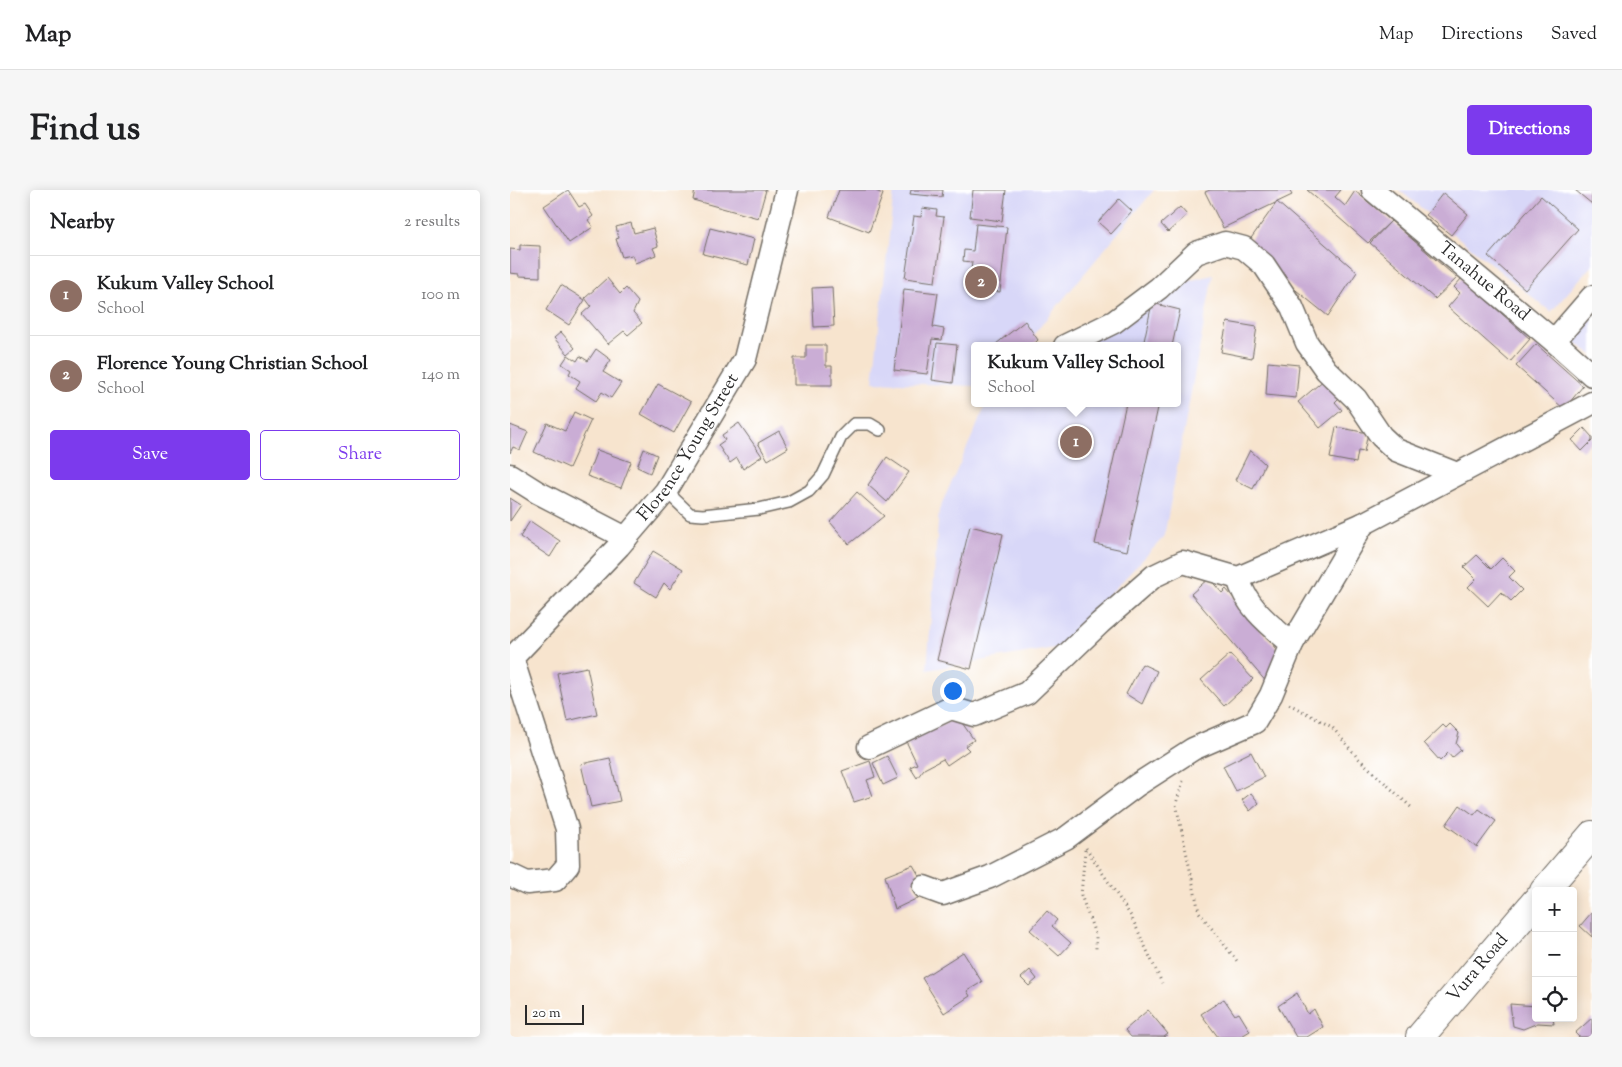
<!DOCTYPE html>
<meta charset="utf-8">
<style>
:root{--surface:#fff;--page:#f6f6f6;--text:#202124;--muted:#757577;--line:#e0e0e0;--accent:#7c3aed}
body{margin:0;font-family:"Sorts Mill Goudy",serif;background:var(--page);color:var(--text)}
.controls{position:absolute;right:15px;bottom:15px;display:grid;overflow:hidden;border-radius:5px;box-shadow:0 2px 12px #0003}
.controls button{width:45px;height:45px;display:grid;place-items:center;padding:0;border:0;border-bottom:1px solid var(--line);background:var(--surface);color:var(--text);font:25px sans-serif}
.scale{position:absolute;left:15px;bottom:12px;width:59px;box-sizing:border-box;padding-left:5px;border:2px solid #2b2b2b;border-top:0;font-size:14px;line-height:18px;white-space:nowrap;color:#2b2b2b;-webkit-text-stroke:4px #fff;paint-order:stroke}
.you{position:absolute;left:442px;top:500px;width:18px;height:18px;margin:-12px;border:4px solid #fff;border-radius:50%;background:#1a73e8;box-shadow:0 0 0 8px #1a73e833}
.badge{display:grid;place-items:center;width:32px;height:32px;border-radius:50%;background:var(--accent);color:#fff;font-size:16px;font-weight:700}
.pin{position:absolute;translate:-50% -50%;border:2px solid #fff;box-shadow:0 1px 5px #0006}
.popup{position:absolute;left:461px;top:152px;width:210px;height:65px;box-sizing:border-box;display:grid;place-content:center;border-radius:5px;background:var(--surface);filter:drop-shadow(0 1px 4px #0005);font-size:16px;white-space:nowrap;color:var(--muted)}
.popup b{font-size:19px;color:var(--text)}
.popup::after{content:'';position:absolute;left:50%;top:100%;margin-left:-10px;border:10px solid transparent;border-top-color:var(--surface)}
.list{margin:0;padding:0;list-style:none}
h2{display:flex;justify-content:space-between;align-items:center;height:65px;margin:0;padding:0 20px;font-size:21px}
h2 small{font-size:16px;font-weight:400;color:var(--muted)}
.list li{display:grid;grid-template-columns:32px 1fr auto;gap:15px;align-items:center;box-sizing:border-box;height:80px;padding:0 20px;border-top:1px solid var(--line)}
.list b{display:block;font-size:19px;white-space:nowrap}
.list p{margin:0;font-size:16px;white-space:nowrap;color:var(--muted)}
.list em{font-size:16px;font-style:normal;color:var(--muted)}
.actions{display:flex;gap:10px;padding:15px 20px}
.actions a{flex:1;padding:11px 0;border:1px solid var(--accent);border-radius:5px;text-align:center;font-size:18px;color:var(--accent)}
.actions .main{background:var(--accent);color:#fff}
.icon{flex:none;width:28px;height:28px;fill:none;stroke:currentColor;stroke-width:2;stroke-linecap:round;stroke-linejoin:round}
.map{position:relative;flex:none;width:1082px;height:847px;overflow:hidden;border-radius:5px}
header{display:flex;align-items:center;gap:30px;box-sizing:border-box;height:70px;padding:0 25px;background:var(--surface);border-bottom:1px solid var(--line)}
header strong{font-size:24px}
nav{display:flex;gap:28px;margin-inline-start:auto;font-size:18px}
.intro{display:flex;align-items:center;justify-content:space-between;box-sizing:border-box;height:120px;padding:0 30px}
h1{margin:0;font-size:35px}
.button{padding:12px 22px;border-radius:5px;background:var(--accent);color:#fff;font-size:18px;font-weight:700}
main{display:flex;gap:30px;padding:0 30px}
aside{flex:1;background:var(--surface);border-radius:5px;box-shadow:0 2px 12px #0003}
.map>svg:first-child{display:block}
.built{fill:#d8d7f8}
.building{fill:#caadd5}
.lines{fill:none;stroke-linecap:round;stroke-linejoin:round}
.service-casing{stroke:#726c64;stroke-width:14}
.minor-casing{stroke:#726c64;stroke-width:25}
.tertiary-casing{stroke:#726c64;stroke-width:30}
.path{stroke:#726c64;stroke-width:3;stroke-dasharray:1 4;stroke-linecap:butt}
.service{stroke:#fff;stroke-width:11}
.minor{stroke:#fff;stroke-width:22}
.tertiary{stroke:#fff;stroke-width:28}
.labels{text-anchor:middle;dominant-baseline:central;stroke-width:4;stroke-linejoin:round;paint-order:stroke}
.street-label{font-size:18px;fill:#2b2b2b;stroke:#fff}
</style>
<header>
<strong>Map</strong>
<nav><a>Map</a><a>Directions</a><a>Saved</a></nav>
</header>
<div class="intro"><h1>Find us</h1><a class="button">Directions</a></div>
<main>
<aside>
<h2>Nearby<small>2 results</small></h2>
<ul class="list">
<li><span class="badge" style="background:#8d6e63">1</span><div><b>Kukum Valley School</b><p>School</p></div><em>100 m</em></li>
<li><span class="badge" style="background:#8d6e63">2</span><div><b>Florence Young Christian School</b><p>School</p></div><em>140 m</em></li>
</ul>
<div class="actions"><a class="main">Save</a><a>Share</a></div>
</aside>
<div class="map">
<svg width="1082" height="847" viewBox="0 0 1082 847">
<rect width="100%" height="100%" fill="#fff"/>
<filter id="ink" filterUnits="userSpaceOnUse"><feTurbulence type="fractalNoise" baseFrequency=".02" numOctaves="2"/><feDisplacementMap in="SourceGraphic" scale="10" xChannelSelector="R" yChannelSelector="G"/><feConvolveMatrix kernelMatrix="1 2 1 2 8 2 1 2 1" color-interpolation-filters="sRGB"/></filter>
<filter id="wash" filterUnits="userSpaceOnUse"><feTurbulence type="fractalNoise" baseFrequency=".0096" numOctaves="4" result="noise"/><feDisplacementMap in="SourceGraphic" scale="20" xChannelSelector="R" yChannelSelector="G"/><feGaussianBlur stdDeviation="1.12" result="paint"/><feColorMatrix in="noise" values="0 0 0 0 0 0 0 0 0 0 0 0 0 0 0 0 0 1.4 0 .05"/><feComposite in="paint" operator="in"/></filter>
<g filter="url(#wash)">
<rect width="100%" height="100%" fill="#f7e4ce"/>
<g class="built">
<polygon points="384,0 644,0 514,156 465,156 465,196 363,192"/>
<polygon points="889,0 1082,0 1082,75 1041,122"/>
<polygon points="703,85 654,347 550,457 417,480 429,320 477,213 667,213 667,156 542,156 649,98"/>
<polygon points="1082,125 1082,165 1061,149"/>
</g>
<g id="blocks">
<g class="building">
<polygon points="58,0 69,17 75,14 83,26 78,30 83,37 59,53 34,16"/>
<polygon points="185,0 256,0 248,28 183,10"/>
<polygon points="329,0 363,0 373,4 359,42 319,27"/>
<polygon points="401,0 433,0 432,7 400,4"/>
<polygon points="463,0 496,0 492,31 460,27"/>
<polygon points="700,0 779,0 782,5 713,38 695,2"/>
<polygon points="797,0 831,0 825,7 835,16 845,1 881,31 858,53"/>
<polygon points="1065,0 1082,0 1082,14"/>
<polygon points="933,3 958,24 941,45 916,25"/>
<polygon points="1031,6 1068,39 1015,99 978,66"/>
<polygon points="609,9 622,21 601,44 588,32"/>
<polygon points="767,12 847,82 818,126 734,58"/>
<polygon points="670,17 677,25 658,42 651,34"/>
<polygon points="412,18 427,20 426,26 434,27 425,92 395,88 404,26 411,27"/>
<polygon points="881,31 947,88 925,109 860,53"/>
<polygon points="121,33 124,43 143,38 148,56 143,58 146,65 125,73 122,65 112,67 106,49 109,48 106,37"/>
<polygon points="466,34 497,37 490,102 459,98 462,72 453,71 454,60 463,61"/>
<polygon points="200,38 244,49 238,75 193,64"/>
<polygon points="10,55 30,56 30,87 9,86 9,84 0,83 0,59 10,60"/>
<polygon points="97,88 110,104 116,98 128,112 123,123 132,133 118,145 114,141 98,154 72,124 81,116 75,108"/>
<polygon points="952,88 1020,149 1000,172 938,117 950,103 944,97"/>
<polygon points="51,95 75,110 59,135 36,120"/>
<polygon points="322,97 324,136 304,137 302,98"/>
<polygon points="394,99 428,103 423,137 434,139 432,150 422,149 417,184 384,180"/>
<polygon points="642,113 670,120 662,156 633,156"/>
<polygon points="515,131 528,150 522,156 488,156 486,154"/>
<polygon points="717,132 747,137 742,168 711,162"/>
<polygon points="51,142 65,158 58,164 44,148"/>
<polygon points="427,153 447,155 443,193 422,190"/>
<polygon points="1026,154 1073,196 1054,219 1006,176"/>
<polygon points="296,155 316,155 316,176 322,176 322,195 284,195 284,168 296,168"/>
<polygon points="86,159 101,170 93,182 111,193 101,208 92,202 86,211 66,198 70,191 59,184 61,180 52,174 58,165 67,171 70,166 78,171"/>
<polygon points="758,172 789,175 786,208 756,205"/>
<polygon points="815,189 830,207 825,212 832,220 810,238 788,212"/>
<polygon points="148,194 181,212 164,243 131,224"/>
<polygon points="616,213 649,213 617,361 585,354"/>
<polygon points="64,222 81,230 59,278 24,262 37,233 55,241"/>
<polygon points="229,233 252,266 233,279 227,268 220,273 208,255 215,250 212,245"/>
<polygon points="0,235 18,242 10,260 3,257 0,263"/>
<polygon points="826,237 858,243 854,262 848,261 846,273 820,268"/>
<polygon points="1074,238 1082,247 1082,251 1072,261 1062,250"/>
<polygon points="269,241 278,258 258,270 248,253"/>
<polygon points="134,259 147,265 140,283 127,277"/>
<polygon points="87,260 121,272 111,298 77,286"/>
<polygon points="740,260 755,274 743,299 725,290"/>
<polygon points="377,267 399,282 377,312 358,295"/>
<polygon points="347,302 374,326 339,354 320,332"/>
<polygon points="0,308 11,315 0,331"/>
<polygon points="20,331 50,351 40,367 10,347"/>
<polygon points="460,336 493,344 461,479 427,470"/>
<polygon points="143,361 173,379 160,399 154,393 146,407 124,393"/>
<polygon points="967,365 981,379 992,368 1005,381 999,387 1012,400 1001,411 991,402 978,416 958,397 966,389 954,377"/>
<polygon points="699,388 712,403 716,399 778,472 758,494 681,404"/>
<polygon points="720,464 743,489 714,516 691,490"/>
<polygon points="632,474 647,481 632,514 616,504"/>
<polygon points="77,477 87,524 57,531 47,483"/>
<polygon points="448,527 464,550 455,556 459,560 437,575 433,569 414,579 407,588 400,577 407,574 396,551"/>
<polygon points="940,534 949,543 946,554 951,560 942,568 938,563 930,571 914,553 933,535 936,538"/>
<polygon points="741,562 754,587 726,601 713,576"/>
<polygon points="377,566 388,588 373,595 363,573"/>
<polygon points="100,568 110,611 81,617 71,574"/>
<polygon points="360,571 365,587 357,590 363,606 344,612 332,581"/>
<polygon points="741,603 749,613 740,621 732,610"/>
<polygon points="950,615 964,625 969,619 986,631 967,657 936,635"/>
<polygon points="403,675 410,687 402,693 410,707 385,719 375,686"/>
<polygon points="537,721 547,730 542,736 561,753 549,766 520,740"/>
<polygon points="1082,722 1082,747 1070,736"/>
<polygon points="453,762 472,792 457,801 460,806 434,823 412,788"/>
<polygon points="520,780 527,789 519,796 511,788"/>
<polygon points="787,803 798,824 804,819 813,837 797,847 786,847 768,816"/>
<polygon points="714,809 725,825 729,823 740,841 730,847 708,847 691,824"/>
<polygon points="1000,814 1026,816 1026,828 1043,828 1044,834 1028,833 1013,839 1003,836"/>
<polygon points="638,820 658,844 654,847 621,847 615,840"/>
<polygon points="1082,828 1082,847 1069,847 1065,843"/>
</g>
</g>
</g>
<g filter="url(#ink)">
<use href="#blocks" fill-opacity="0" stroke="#726c64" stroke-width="1"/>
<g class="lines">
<g class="service-casing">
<polyline id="service" points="156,301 180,324 193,325 249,319 279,312 299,301 313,285 331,247 344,234 360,234 370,240"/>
</g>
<g class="minor-casing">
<g id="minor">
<path id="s1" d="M863 0 1044 151 1082 185"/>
<polyline points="1044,151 1082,107"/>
<polyline points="555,156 604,132 649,98 686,63 715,53 734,58 754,75 782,117 797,153 816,180 846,209 871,246 886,260 947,284"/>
<polyline points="0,285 27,302 116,348"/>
<path d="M728 388C736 417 760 435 782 454"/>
<path id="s2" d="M2 468 109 356 156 301 235 169 277 0"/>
<polyline points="359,557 441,518 464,525 517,503 590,433 644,386 673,372 728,388 853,334 1082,213"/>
<polyline points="0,685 17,693 45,690 58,675 57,639 2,468"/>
<polyline points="414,697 433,704 480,687 556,648 627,595 683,559 745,532 761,505 782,454 853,334"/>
</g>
</g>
<g class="tertiary-casing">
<g id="tertiary">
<polyline points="1034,701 1082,645"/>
<path id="s3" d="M910 847 1026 711"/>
</g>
</g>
<g class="path">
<polyline points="779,514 822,537 847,567 903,619"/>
<polyline points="673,591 666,614 689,722 727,771"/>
<polyline points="576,658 621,726 652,793"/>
<polyline points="575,660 571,705 586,747 586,762"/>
</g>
<use href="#service" class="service"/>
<use href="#minor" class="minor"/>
<use href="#tertiary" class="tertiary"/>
</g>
</g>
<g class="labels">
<g class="street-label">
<text stroke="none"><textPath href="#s1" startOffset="144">Tanahue Road</textPath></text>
<text stroke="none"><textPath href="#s2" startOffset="276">Florence Young Street</textPath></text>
<text stroke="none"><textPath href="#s3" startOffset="90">Vura Road</textPath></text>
</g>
</g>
</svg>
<div class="controls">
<button>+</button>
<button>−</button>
<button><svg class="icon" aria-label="locate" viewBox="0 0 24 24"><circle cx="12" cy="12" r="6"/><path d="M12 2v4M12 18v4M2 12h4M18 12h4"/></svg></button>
</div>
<div class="scale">20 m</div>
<div class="you"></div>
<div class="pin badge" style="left:566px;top:252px;background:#8d6e63">1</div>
<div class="popup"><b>Kukum Valley School</b>School</div>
<div class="pin badge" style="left:471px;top:92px;background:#8d6e63">2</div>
</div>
</main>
